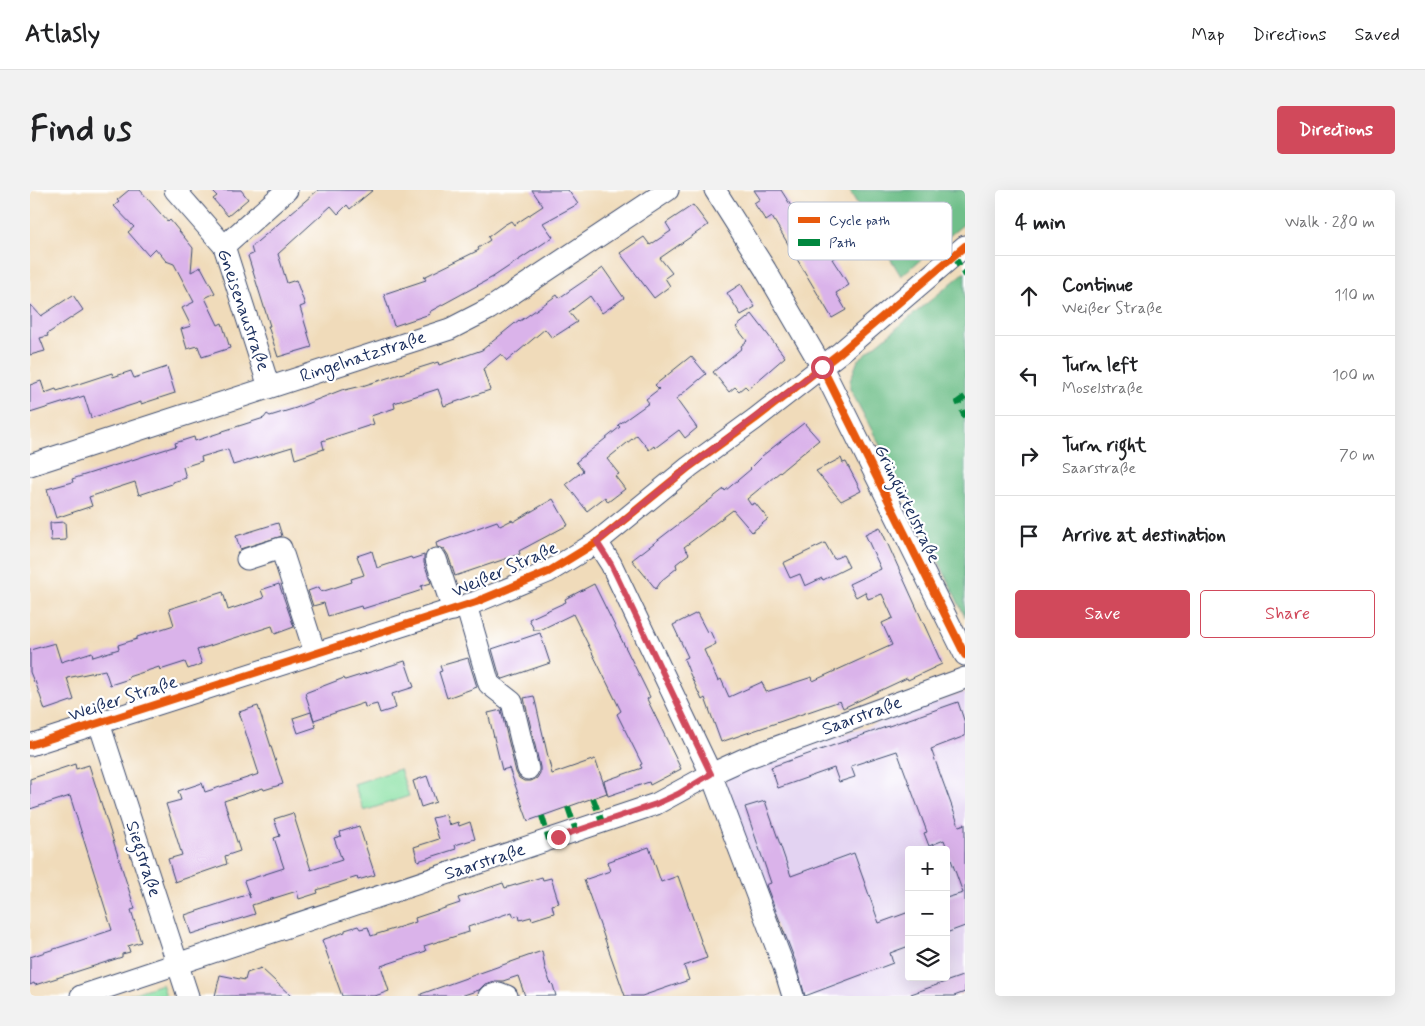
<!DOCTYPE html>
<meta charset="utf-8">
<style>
:root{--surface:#fff;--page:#f2f2f2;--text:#202124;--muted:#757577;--line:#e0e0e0;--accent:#d1495b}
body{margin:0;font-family:Mynerve,sans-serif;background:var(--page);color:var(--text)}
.controls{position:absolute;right:15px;bottom:15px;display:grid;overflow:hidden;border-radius:5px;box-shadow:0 5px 20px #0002}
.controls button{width:45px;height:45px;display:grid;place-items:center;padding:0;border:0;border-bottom:1px solid var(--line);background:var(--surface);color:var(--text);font:25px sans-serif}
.stop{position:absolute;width:15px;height:15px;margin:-11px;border:4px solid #d1495b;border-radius:50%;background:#fff}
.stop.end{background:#d1495b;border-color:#fff;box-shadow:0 1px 5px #0008}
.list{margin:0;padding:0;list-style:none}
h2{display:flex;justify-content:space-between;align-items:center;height:65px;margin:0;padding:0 20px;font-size:21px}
h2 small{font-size:16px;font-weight:400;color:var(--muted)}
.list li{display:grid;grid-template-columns:32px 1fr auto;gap:15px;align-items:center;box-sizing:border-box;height:80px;padding:0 20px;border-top:1px solid var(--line)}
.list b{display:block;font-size:19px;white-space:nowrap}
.list p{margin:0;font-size:16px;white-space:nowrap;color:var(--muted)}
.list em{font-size:16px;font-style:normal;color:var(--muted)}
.actions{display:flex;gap:10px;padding:15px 20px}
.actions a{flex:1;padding:11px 0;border:1px solid var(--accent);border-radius:5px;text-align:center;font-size:18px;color:var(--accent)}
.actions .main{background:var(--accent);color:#fff}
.icon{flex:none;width:28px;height:28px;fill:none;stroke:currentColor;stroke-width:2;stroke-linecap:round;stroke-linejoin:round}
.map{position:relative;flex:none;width:935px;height:806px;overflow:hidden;border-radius:5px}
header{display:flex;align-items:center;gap:30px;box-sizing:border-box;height:70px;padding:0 25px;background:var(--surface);border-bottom:1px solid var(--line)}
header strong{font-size:24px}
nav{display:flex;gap:28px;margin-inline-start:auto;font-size:18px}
.intro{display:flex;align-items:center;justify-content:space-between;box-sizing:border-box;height:120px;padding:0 30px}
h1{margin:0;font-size:35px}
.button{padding:12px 22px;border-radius:5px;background:var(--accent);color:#fff;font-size:18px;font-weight:700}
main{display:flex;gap:30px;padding:0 30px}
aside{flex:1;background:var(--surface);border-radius:5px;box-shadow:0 5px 20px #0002}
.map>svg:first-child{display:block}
.built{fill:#e3d3f2;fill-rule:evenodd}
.green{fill:#8ae1a5;stroke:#528882}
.forest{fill:#6fbf8a;stroke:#457774}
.building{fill:#dab3ea}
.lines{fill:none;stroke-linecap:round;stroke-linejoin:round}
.minor-casing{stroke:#3b496c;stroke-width:23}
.minor{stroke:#fff;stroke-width:21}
.quiet{stroke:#00873e;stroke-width:6;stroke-dasharray:12 6;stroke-linecap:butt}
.cycleway-casing{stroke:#fff;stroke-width:11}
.cycleway{stroke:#e8590c;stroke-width:8}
.route{stroke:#d1495b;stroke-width:6}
.labels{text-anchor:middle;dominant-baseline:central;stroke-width:4.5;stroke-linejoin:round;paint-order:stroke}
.street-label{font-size:18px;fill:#1b2f5e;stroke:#fff}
.key{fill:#fff;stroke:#bbc1cf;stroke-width:1}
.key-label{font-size:14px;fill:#1b2f5e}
</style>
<header>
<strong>Atlasly</strong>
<nav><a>Map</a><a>Directions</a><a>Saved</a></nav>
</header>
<div class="intro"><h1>Find us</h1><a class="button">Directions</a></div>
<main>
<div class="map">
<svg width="935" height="806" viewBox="0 0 935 806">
<rect width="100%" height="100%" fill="#fff"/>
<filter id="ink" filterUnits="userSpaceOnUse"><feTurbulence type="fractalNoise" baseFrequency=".02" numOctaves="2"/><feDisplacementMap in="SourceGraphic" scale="10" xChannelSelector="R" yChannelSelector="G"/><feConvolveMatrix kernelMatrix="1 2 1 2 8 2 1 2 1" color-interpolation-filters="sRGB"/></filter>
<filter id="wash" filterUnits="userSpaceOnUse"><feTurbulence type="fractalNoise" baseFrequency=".0096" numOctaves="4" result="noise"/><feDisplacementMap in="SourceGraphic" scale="20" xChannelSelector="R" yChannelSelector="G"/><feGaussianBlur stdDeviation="1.12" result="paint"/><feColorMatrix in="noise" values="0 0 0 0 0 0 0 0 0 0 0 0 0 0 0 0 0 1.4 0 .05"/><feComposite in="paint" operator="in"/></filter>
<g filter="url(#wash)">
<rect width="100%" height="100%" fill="#f0dbba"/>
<path class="built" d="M935 502V800L920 806H772L694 596 696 590 702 584ZM879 660H916V787H879Z"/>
<g class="green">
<polygon points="370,579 379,606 334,621 324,594"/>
<polygon points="132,794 136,806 95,806"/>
</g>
<g class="forest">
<polygon points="819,0 935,0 935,33 871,86"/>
<polygon points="935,82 935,427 889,329 820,199 820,191 828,170"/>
</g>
<g id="blocks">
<g class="building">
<polygon points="99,0 110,0 138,32 140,30 163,58 161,82 171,77 185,103 175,108 188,135 192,133 200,158 172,167 168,156 157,159 151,139 161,136 152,118 164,112 144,74 136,71 125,58 118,65 98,42 104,37 84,16 89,12 87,10"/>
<polygon points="181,0 211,0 218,9 198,26 183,9 187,6"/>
<polygon points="288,0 343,0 320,19 317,15 308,24 301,16 248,64 257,93 266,90 275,115 270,117 282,157 248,167 238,136 240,136 218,66 223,64 221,57"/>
<polygon points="502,0 538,0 548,14 513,33 523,47 463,87 399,122 400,124 364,136 354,104 396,90 394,87 449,60 448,58 460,50 458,47 474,35 481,31 484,35 513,16"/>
<polygon points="724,0 751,0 770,30 773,28 779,37 783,35 793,51 800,47 810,64 802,69 819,95 806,103 816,120 802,128 742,27 736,31 724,13 730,9"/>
<polygon points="663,15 678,35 630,68 642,83 635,88 640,96 624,108 590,63 614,47 620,55 641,41 636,33"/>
<polygon points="573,78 594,108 572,123 560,106 539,122 547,132 522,148 515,139 477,171 471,164 453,179 460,200 414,216 408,199 364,213 365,218 341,226 344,234 292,251 294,259 265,269 262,257 203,275 198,259 171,267 172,271 153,277 156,288 142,292 142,294 109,305 105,292 59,307 62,316 26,328 17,299 43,292 42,289 146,256 145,253 164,247 165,251 192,242 193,241 234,228 237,224 240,226 266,218 314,199 315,200 332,196 408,172 409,175 452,160 489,130 490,131 496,127 527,105 529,108"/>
<polygon points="711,94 725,117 711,125 697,103"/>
<polygon points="43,105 53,120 17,144 18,146 10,148 15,161 0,165 0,114 11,126"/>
<polygon points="722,124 755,167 718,199 715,196 709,201 705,197 699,202 683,182 712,158 711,156 717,151 706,137"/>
<polygon points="661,166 676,184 646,209 667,238 655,248 649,240 625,258 624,256 619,260 607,245 577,269 589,284 585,286 595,299 578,312 575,307 557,321 536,294 553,281 546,272 590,237 588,235 619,213 616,209 629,199 625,195"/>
<polygon points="137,177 145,203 111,214 111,212 61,228 54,206 0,223 0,195 11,191 15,203 26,199 27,201 82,183 83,187 101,181 104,188"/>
<polygon points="774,233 789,250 717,309 721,315 725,313 738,329 722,342 703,320 654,357 659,364 646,374 647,378 632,390 626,399 602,370 694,299 695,301 721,279 720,278 732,266"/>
<polygon points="811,268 813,273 816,272 831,301 811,311 786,281"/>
<polygon points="523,309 538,335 489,361 490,364 425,386 418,365 414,359 407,357 406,353 467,331 470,336 482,330 483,332"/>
<polygon points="35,332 36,350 21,351 20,333"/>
<polygon points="248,333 252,346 210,359 206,346"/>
<polygon points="850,337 912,474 878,490 877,488 813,518 810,511 691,552 675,508 672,510 660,484 654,469 658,467 643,435 667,423 677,442 680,441 686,454 674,460 688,491 691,489 699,507 732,492 736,502 782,487 783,491 862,455 852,433 863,428 852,404 838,409 835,402 826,407 819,394 851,379 835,344"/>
<polygon points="795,353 804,369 813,365 819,377 793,390 792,388 775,396 770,384 760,388 753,373"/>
<polygon points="342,361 347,378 381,367 382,369 394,365 394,373 401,393 391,396 392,400 383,403 332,419 331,416 298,426 294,413 283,416 278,401 289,397 291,402 322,392 321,389 334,385 327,366"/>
<polygon points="249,394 264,437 245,444 242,436 167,460 172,474 158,479 155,472 130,480 129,477 98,487 99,489 80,495 75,480 37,488 44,510 15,520 5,491 4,492 0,482 0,460 25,453 31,472 62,462 63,467 89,459 88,455 107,449 107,447 144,435 139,419 193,402 198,420 234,408 231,400"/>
<polygon points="564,394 620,507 617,509 651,579 620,595 619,592 578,606 574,591 612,578 610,575 612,574 587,524 591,521 543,424 510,440 504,440 499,429 536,412 535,409"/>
<polygon points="510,443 520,473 473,489 470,487 462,459"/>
<polygon points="438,468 447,497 417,508 409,482 412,481 410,476"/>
<polygon points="375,471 384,497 362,504 366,518 350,523 347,514 335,517 334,513 284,530 275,503 314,488 315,490"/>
<polygon points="504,506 522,584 565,569 577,603 498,631 479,578 472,580 458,523 471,520 486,582 489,588 494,591 501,591 507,588 510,583 510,577 494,508"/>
<polygon points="928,512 935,533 935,546 901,559 929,636 935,634 935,736 916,743 916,708 933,703 914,650 899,656 894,643 897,642 867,561 821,576 825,587 809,592 804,578 748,598 741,577"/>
<polygon points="228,516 253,594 234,600 233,598 194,611 210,661 195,666 197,674 145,692 138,669 152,665 136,614 151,610 148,601 172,593 175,602 229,584 209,522"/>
<polygon points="281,522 286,537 268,543 263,528"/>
<polygon points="45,574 46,579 59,575 105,719 101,720 111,752 98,756 100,762 92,764 92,767 5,795 4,793 0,795 0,767 82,740 40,606 0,619 0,589"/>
<polygon points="397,586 406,612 391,617 383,591"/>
<polygon points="735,611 761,686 824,663 849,733 879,722 879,756 860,763 863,773 775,806 766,773 736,695 741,693 715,617"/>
<polygon points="263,623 281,680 312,670 304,648 311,646 310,642 329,636 345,685 328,690 327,687 287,700 288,703 269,709 267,701 222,715 225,724 161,744 155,725 219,704 220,708 214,691 254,678 244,648 250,646 244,629"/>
<polygon points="416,625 419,635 428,632 429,636 440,632 445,649 425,655 426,659 388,671 384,657 409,649 402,628"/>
<polygon points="619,657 631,692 648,686 677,768 654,776 659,790 612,806 595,806 554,690 580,681 577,672"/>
<polygon points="512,687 513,690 521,688 529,713 522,715 524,723 502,730 501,727 490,730 489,725 484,727 482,722 438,737 439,742 394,756 396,761 351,776 359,801 345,806 312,806 292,750 315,742 315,740 328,736 330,739 338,737 341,746 386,732 385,728 430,713 428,708 473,693 475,698"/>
<polygon points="512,761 515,778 520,792 523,795 526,806 495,806 488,786 473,791 465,791 455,794 449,800 431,806 391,806 391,804"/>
<polygon points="231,778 261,806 185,806 190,785 215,790 217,783"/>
<polygon points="935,785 935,802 924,806 881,806 881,804"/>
</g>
</g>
</g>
<g filter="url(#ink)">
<use href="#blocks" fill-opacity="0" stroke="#3b496c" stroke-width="1"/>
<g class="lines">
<g class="minor-casing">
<g id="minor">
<polyline points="145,0 194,56 239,197"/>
<polyline points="685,0 735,79 792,177 935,465"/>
<polyline points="194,56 257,0"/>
<polyline points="0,275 420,139 459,119 638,0"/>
<polyline points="567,352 581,374 681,584 754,777 763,806"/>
<polyline points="217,369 251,358 285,463"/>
<polyline points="406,369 423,420"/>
<polyline points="436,415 459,494 482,512 498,579"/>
<polyline points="69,533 158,806"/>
<polyline points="0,555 446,412 518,382 567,352 659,277 725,229 811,162 935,56"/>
<polyline points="51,806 626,614 681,584 714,569 935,488"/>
<polyline points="459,806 469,803 477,806"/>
</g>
</g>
<use href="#minor" class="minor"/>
<g class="quiet">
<polyline points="924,65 935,86"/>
<polyline points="935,207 928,212 935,227"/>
<polyline points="563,608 572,632"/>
<polyline points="538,617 546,641"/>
<polyline points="512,626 519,650"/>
</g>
<g class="cycleway-casing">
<g id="cycleway">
<polyline points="792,177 935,465"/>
<polyline points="0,555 446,412 518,382 567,352 659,277 725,229 811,162 935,56"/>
</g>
</g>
<use href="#cycleway" class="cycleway"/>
</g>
</g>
<g class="lines" filter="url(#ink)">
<polyline class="route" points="528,647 626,614 648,604 681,584 581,374 567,352 659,277 792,177"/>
</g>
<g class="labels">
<g class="street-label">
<text transform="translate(213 120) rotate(71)">Gneisenaustraße</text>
<text transform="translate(333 167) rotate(-18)">Ringelnatzstraße</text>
<text transform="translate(877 314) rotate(64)">Grüngürtelstraße</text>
<text transform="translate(475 380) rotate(-24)">Weißer Straße</text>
<text transform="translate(93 509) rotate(-18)">Weißer Straße</text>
<text transform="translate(832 526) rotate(-20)">Saarstraße</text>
<text transform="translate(113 669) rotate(72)">Siegstraße</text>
<text transform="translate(455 672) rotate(-18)">Saarstraße</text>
</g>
</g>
<rect x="758" y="12" width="164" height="58" rx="8" class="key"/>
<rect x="768" y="27" width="22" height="6" fill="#e8590c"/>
<rect x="768" y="49" width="22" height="7" fill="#00873e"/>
<g class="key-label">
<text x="799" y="35">Cycle path</text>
<text x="799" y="57">Path</text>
</g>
</svg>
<div class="controls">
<button>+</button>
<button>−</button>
<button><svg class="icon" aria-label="layers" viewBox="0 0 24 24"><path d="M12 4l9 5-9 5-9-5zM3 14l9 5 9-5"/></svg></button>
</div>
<div class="stop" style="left:792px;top:177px"></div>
<div class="stop end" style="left:528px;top:647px"></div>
</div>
<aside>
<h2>4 min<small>Walk · 280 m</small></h2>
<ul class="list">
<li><svg class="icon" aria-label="ahead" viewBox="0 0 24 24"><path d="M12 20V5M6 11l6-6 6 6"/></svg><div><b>Continue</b><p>Weißer Straße</p></div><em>110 m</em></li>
<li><svg class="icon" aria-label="left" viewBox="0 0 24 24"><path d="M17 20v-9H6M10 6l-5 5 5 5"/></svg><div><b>Turn left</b><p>Moselstraße</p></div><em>100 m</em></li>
<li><svg class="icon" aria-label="right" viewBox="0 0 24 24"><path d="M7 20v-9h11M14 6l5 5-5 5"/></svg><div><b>Turn right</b><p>Saarstraße</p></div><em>70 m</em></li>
<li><svg class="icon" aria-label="arrive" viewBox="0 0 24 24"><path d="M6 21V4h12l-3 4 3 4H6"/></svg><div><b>Arrive at destination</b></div></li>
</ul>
<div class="actions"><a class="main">Save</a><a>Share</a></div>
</aside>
</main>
